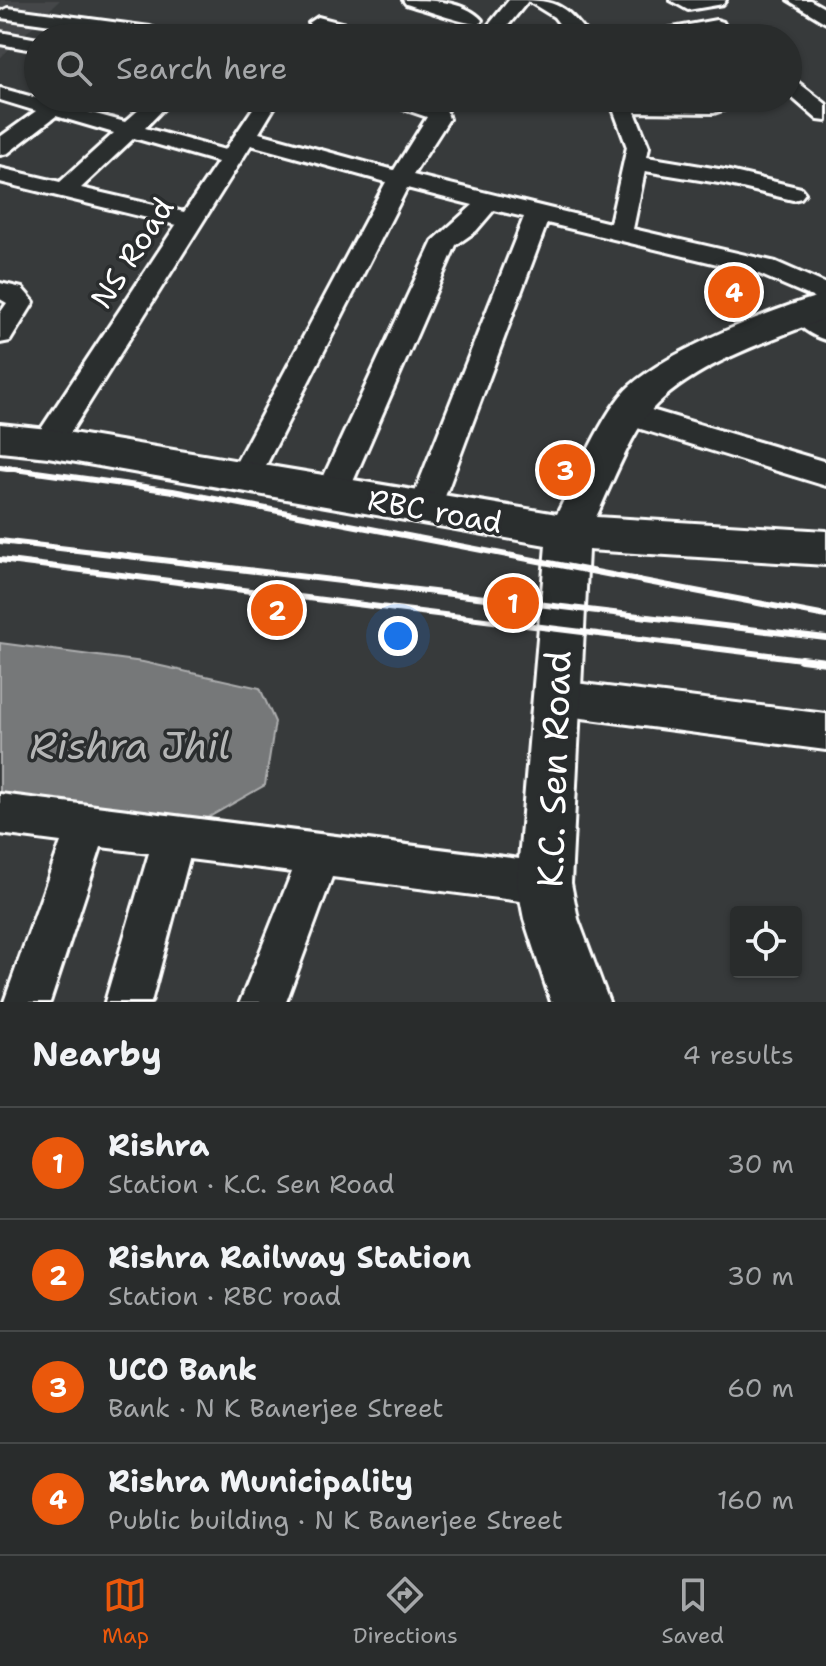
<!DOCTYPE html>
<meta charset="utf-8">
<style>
:root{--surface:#292c2c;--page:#313434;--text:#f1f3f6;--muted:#a5a7a9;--line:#454848;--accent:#ea580c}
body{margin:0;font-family:"Shantell Sans",sans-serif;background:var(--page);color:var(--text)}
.controls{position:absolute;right:24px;bottom:24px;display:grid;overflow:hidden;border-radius:8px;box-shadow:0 2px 6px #0004}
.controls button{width:72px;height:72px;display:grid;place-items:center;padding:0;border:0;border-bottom:2px solid var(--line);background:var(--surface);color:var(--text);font:40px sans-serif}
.you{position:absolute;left:398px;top:636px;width:28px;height:28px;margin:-20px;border:6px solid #fff;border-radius:50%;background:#1a73e8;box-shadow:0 0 0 12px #1a73e833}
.badge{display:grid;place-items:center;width:52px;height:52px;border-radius:50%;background:var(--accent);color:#fff;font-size:26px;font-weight:700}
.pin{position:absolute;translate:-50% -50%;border:4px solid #fff;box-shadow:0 2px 8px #0006}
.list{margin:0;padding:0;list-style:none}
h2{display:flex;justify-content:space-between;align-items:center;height:104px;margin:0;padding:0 32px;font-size:34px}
h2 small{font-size:26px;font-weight:400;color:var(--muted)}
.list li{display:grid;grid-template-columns:52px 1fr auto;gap:24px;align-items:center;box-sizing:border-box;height:112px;padding:0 32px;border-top:2px solid var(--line)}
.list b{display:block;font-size:30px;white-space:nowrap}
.list p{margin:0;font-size:26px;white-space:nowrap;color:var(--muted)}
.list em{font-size:26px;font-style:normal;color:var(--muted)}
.icon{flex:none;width:44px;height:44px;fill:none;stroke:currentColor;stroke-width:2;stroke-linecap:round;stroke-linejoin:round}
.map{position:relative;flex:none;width:826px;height:1002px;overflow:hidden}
.search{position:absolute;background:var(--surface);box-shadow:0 2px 6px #0004;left:24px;right:24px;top:24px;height:88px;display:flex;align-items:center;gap:20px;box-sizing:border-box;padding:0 28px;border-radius:44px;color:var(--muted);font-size:30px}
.sheet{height:552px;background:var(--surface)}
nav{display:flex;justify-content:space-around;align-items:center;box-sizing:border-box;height:112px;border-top:2px solid var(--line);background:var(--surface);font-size:22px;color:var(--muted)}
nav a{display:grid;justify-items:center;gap:4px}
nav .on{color:var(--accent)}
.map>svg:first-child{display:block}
.built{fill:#444748}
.water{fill:#767879;stroke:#adaeaf;stroke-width:2}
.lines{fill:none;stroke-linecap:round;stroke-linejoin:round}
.minor-casing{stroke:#fff;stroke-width:6}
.tertiary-casing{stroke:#fff;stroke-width:6}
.minor{fill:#2a2d2e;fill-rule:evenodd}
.tertiary{fill:#2a2d2e;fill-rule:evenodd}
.rail-far1{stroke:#fff;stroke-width:6}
.rail{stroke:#fff;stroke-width:8}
.labels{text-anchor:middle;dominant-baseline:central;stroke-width:7;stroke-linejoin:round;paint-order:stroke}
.street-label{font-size:30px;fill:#fff;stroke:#2a2d2e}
.near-street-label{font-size:36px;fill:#fff;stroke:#2a2d2e}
.near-water-label{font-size:38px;font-style:italic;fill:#b4b5b5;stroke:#2a2d2e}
</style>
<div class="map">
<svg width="826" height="1002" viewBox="0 0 826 1002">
<rect width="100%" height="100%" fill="#373a3b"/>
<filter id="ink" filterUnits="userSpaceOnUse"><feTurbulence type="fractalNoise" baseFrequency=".0125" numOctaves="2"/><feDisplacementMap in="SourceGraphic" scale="16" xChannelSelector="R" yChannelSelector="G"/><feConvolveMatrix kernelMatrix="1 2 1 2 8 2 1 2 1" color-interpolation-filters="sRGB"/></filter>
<g filter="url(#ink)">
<polygon class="built" points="0,0 60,0 0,58"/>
<polygon class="water" points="0,643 143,662 260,688 275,722 265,785 174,837 0,811"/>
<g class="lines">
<g class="minor-casing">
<g id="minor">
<path d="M403 0C428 0 464 0 482 20L480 24C470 26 420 8 406 4Z"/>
<path d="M509 0C554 0 563 1 590 38H570L554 17 528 1 498 38H478Z"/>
<polygon points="670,0 726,0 723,4 688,10"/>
<polygon points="788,0 810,0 826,9 826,23"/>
<polygon points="8,8 150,27 170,34 173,38 144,38 1,18 0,12"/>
<polygon points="318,17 383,34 386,38 353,38 311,27 309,23"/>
<polygon points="716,20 723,22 725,26 723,30 682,38 641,38 651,32"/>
<polygon points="229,29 236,31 237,38 217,38 222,31"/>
<polygon points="0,32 38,39 38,51 0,44"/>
<polygon points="788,78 795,80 826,104 826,121 818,120 788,94"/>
<path d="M0 88 125 122 152 98H174L145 128 225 150 260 98H280L259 133 394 170 427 117 383 102 380 98H416L446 109 449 119 413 175 610 223 627 147 609 98 712 101 749 98 746 102 714 113 635 112 649 147 647 157 725 170 801 188 805 193 801 198 793 200 725 184 645 171 633 229 776 262 826 284V303L759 274 547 223 440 510 435 519 424 523 413 519 408 510 524 217 494 210 476 231 456 245 348 493 343 502 332 505 321 502 316 493 433 241 473 205 407 188 256 485 245 488 234 485 229 476 386 182 251 145 59 451 48 454 37 451 33 443 37 435 176 225 0 182V168L60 182 114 133 56 116 8 153 0 155V137L36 111 0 100ZM134 138 218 162 184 212 81 188Z"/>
<polygon points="0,283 22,288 34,302 10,341 0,343 0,313 7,303 0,299"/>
<path d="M803 305 826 317V340C812 336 797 326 790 314L794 308Z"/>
<polygon points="628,403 826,462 826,486 618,422 613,414 618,406"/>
<polygon points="559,681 826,714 826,750 559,715 546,710 540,698 546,686"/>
<polygon points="0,794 544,862 559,868 565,883 559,898 544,904 332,877 286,1002 240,1002 292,872 189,859 151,1002 105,1002 149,853 101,847 50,1002 4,1002 61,842 0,834"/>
</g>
</g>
<g class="tertiary-casing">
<path id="tertiary" d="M826 294V318C769 341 703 361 657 404 634 425 610 488 596 517L826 531V565L588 550 571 883 578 919 609 1002H551L524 919 517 883 546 545 48 457 0 452V424L48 429 557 514C575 480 603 409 631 385 672 349 772 309 826 294Z"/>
</g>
<use href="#minor" class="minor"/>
<use href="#tertiary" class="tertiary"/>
<g class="rail-far1">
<polyline points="0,467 173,491 826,616"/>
<polyline points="0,541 826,638"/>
<polyline points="0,560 817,661"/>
</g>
<polyline class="rail" points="801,659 826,662"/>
</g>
</g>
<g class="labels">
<g class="street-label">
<text transform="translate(132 253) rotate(-57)">NS Road</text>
<text transform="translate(435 511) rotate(10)">RBC road</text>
</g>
<g class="near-street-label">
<text transform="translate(554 769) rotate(-88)">K.C. Sen Road</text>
</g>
<g class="near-water-label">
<text x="130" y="745">Rishra Jhil</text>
</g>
</g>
</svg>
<div class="controls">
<button><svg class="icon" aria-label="locate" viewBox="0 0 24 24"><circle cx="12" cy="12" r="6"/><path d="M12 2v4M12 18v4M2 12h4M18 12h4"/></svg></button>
</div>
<div class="you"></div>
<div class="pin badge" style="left:513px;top:603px">1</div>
<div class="pin badge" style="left:277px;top:610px">2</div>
<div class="pin badge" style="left:565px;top:470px">3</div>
<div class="pin badge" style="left:734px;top:292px">4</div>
<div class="search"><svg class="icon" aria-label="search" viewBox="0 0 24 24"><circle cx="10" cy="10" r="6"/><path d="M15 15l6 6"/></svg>Search here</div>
</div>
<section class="sheet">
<h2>Nearby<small>4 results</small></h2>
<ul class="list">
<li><span class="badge">1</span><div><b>Rishra</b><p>Station · K.C. Sen Road</p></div><em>30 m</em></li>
<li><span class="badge">2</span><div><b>Rishra Railway Station</b><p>Station · RBC road</p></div><em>30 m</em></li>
<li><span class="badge">3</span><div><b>UCO Bank</b><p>Bank · N K Banerjee Street</p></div><em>60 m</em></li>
<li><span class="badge">4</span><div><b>Rishra Municipality</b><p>Public building · N K Banerjee Street</p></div><em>160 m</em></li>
</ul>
</section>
<nav>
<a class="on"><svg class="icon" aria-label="map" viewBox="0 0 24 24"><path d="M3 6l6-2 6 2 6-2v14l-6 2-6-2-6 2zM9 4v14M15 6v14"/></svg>Map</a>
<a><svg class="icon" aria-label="directions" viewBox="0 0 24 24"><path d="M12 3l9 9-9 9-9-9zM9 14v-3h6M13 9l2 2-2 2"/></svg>Directions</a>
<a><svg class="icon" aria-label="saved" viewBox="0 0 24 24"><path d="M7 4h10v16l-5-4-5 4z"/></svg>Saved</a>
</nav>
